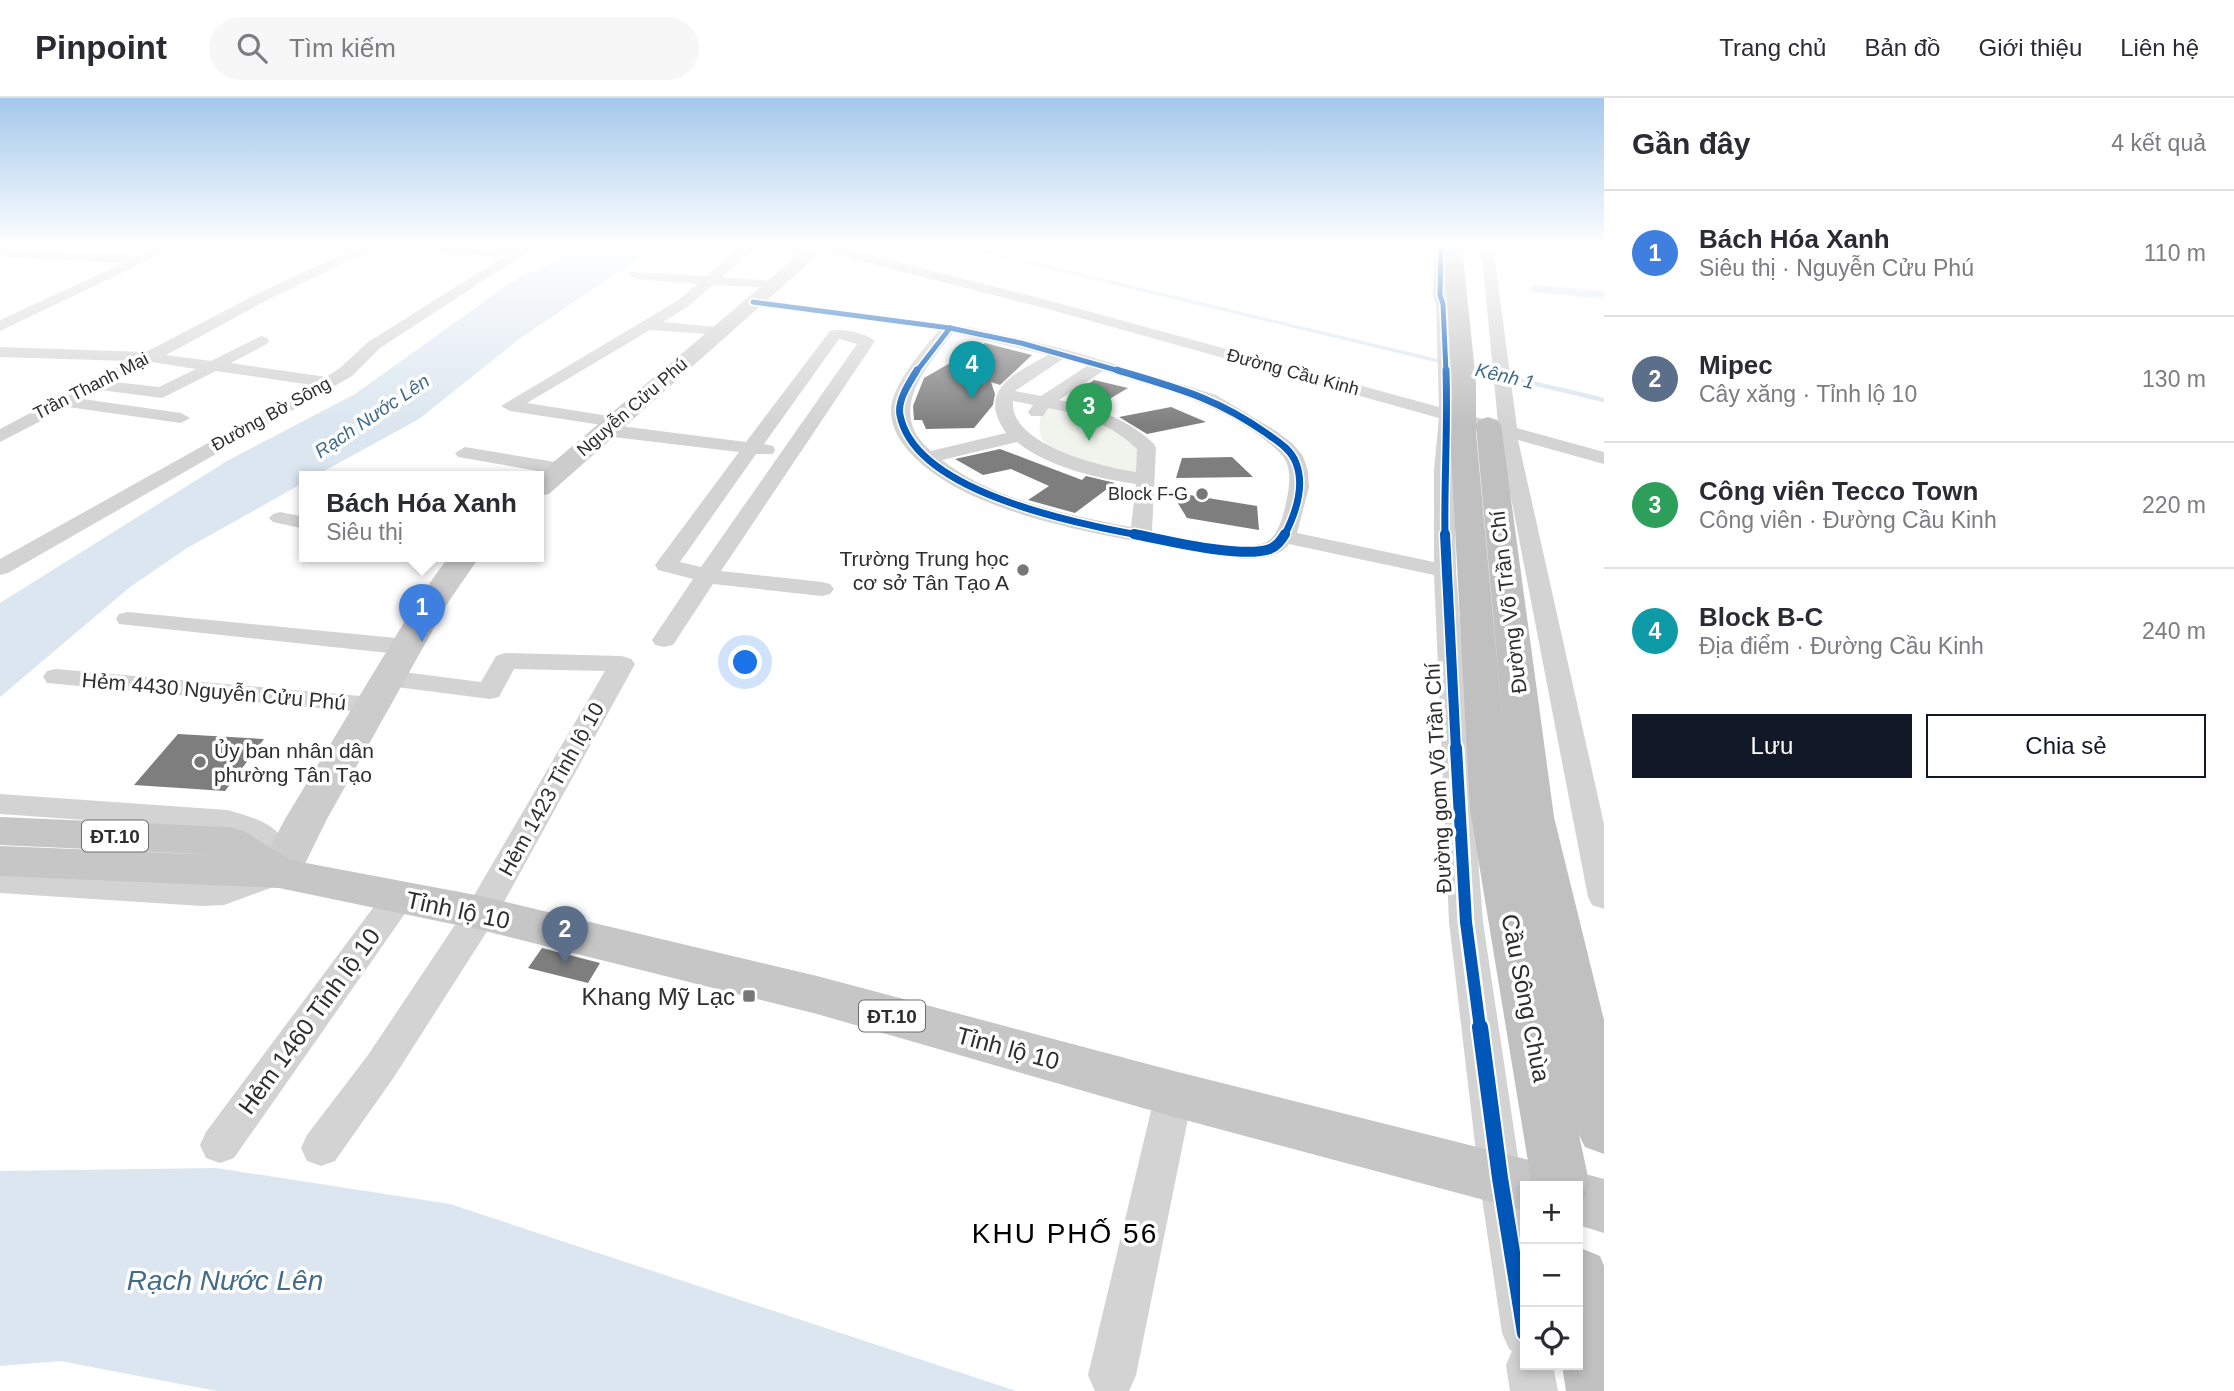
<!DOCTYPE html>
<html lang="vi">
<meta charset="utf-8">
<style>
:root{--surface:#fff;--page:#f7f7f7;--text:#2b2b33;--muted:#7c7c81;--line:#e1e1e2;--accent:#111827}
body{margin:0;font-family:Helvetica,sans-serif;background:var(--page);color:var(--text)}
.controls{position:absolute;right:21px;bottom:21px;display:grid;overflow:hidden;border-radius:0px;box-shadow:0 4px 10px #0003}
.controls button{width:63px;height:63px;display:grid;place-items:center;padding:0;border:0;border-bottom:2px solid var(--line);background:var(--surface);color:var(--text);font:35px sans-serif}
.you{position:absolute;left:746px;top:565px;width:24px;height:24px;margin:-18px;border:5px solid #fff;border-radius:50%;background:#1a73e8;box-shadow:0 0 0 10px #1a73e833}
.badge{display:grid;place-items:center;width:46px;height:46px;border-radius:50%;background:var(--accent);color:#fff;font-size:23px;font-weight:700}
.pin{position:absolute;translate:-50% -58px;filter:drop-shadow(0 2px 4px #0008)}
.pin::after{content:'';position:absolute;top:37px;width:24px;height:21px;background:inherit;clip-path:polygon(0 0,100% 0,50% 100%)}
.popup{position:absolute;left:299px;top:373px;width:245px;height:91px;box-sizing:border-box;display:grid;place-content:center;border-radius:0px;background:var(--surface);filter:drop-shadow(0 2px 5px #0005);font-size:23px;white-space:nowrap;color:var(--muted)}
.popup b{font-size:26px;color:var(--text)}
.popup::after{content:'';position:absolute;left:50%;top:100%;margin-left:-14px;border:14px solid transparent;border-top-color:var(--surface)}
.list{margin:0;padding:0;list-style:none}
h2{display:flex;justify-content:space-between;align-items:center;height:91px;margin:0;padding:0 28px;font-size:30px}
h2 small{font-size:23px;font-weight:400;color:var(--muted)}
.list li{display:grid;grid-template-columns:46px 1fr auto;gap:21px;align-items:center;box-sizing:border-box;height:126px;padding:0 28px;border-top:2px solid var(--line)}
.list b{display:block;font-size:26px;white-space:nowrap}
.list p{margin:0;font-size:23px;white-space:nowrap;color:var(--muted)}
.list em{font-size:23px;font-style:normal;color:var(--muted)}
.actions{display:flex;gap:14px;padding:21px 28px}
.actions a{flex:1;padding:16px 0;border:2px solid var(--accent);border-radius:0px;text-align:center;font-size:24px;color:var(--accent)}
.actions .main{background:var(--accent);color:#fff}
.icon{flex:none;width:38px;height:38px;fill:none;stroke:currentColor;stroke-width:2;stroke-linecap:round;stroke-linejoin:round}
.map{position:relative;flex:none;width:1604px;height:1293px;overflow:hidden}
header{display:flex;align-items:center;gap:42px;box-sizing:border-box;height:98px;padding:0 35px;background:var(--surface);border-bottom:2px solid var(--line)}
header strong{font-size:33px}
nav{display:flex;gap:38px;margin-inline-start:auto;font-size:24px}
.search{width:490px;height:63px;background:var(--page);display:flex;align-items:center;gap:18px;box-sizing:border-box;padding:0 24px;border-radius:38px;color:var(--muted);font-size:26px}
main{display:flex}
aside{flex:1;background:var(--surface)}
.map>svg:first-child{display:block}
.green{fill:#f0f4ec}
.water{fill:#dbe6f0}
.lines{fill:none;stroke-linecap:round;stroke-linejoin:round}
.stream-far1{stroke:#dbe6f0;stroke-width:3.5}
.stream{stroke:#dbe6f0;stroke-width:4.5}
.canal{fill:#dbe6f0;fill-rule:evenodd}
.building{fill:#7e7e7e}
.street{fill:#d3d3d3;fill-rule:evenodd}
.secondary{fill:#ccc;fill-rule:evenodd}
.primary{fill:#c6c6c6;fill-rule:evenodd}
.highway{fill:#c0c0c0;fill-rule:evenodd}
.cycleway-far4-casing{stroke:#fff;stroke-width:8}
.cycleway-far3-casing{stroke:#fff;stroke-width:10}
.cycleway-far2-casing{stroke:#fff;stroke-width:13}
.cycleway-far1-casing{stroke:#fff;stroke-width:17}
.cycleway-casing{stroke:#fff;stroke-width:20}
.cycleway-far4{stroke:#0057b8;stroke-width:5}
.cycleway-far3{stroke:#0057b8;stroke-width:7}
.cycleway-far2{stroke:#0057b8;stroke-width:10}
.cycleway-far1{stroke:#0057b8;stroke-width:12}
.cycleway{stroke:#0057b8;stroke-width:16}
.poi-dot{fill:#777;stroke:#fff;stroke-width:2.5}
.labels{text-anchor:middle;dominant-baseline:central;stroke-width:7;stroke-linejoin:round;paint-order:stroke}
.far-street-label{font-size:18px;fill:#2e2e2e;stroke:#fff}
.far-poi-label{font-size:18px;fill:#2e2e2e;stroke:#fff;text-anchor:end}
.far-water-label{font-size:19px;font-style:italic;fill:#436c8a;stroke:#fff}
.shield{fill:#fff;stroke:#6d6d6d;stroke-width:2}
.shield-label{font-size:19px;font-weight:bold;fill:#2e2e2e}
.poi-label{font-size:21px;fill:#2e2e2e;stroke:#fff;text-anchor:end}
.street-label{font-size:21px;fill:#2e2e2e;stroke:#fff}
.near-street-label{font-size:24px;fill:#2e2e2e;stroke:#fff}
.near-poi-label{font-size:24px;fill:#2e2e2e;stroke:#fff;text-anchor:end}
.near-neighbourhood-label{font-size:28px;letter-spacing:2px;fill:#000;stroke:#fff}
.near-water-label{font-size:28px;font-style:italic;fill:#436c8a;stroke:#fff}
</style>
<header>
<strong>Pinpoint</strong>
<div class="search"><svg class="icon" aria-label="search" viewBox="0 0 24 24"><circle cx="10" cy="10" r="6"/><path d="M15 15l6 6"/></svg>Tìm kiếm</div>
<nav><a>Trang chủ</a><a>Bản đồ</a><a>Giới thiệu</a><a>Liên hệ</a></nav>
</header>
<main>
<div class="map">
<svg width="1604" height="1293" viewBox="0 0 1604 1293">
<rect width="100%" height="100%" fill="#fff"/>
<path class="green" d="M1043 308 1106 327 1138 350 1141 364 1134 376C1112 372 1053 362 1042 341 1037 331 1041 318 1043 308Z"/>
<g class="water">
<polygon points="591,147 667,147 636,162 519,241 419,321 315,378 305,378 305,384 187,450 130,489 0,599 0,505 227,363 355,296 517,180"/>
<polygon points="216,1070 450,1106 1016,1293 217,1293 60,1263 0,1268 0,1073"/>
</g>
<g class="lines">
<g class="stream-far1">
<polyline points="956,147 1447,265"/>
<polyline points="1468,270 1485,274"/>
</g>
<polyline class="stream" points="1478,272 1604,302"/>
<polygon class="canal" points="1535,187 1604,193 1604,201 1531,194 1531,188"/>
</g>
<g class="building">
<polygon points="985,245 1032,257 1000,287 991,284 995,296 993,307 974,330 926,331 922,322 914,322 913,308 924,280"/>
<polygon points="1094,282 1128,290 1096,309 1072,297"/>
<polygon points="1171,309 1206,324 1147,336 1119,319"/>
<polygon points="1000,351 1082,382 1086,378 1115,385 1075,415 1028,402 1049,388 1011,371 983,377 955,361"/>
<polygon points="1232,359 1253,379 1176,380 1182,360"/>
<polygon points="1171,394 1257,408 1259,432 1187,420"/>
<polygon points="178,636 264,641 225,693 134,687"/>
<polygon points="542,850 600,865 588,885 528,870"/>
</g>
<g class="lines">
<g class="street">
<polygon points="163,147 180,147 0,233 0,222 124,165 0,159 0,151 139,158"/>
<path d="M310 147 517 151 523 147H538L380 250 352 278 8 475 0 477V461L312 287 216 273 162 300 100 292 83 301 181 315 190 320 181 325 68 309 0 344V331L129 263 0 259V249L146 254 261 194 351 152 316 151ZM370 153 505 158 368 244 340 270 326 279 231 265 267 246 269 243 267 240 261 238 211 263 166 257 271 200ZM151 264 196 271 159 289 115 284Z"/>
<path d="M743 147H829L1047 202 1439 309 1436 206 1433 197 1435 147H1447V197L1450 206 1457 314 1498 325 1481 147H1493L1517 330 1604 354V366L1518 342 1604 726V811L1592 807 1588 799 1499 337 1456 325 1454 372 1456 473 1483 824 1525 1106V1267H1553L1558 1293H1510L1506 1267 1512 1253 1509 1251 1502 1235 1479 1080 1449 824 1434 477 1289 446C1282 455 1273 458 1261 460 1237 463 1211 456 1188 452 1115 440 1000 421 939 379 918 365 892 342 891 314 890 288 923 252 939 232L753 208 746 204 753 200 974 230 1068 252 1216 297 1276 333 1292 345 1303 358 1308 373 1309 389 1297 435 1434 464V372L1439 320 1037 208 821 153 815 157 752 153 722 179 773 183 778 184V190L713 187 687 209 663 224 717 229 725 234 722 237 650 232 527 305 615 319 624 324 620 328 746 344 830 233C841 230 866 235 875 243L721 473 822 484 830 486 834 491 830 496 822 498 713 486 673 547 664 549 655 547 652 542 693 481 658 472 655 467 739 354 605 338 596 332 602 327 510 313 501 308 677 203 698 186 636 181 629 177 631 174 707 178ZM953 235 1048 257C1014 276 976 292 1006 335L931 353C885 315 926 269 953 235ZM839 241 857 246 701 469 680 464 756 356H773L775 352 773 348 764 346ZM1063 261 1087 268 1041 298 1015 293ZM1103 273C1166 293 1231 307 1280 355 1292 366 1290 386 1287 400 1284 414 1280 435 1268 443 1249 456 1175 438 1152 433L1156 350 1154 346C1127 320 1095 310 1059 302ZM1013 303 1033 307 1028 314 1031 318H1043L1048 310C1082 317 1113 327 1137 351L1136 374C1102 369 1009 347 1013 303ZM1017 344C1048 369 1096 380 1136 386L1131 429C1071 418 990 401 942 362Z"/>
<polygon points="465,349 561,365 571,371 561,377 458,359 455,355"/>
<polygon points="280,414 305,419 305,431 273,424 269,420 273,416"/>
<polygon points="128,514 407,541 416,544 420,549 416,554 407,557 119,526 116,521 119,516"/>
<polygon points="505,555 622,558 631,561 635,566 493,824 394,979 335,1063 321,1068 307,1063 301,1050 307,1037 368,957 469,806 605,573 514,571 499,599 490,601 388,588 379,586 375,580 379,574 388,572 481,584 496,558"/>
<polygon points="56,571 372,599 381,601 385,607 381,613 372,615 47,585 43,579 47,573"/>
<path d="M0 696 227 712C268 723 287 730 295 775L290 783 224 807 202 808 0 795V773L202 784 222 783 262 769C259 746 247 739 226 732L0 716Z"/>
<polygon points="399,787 411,791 415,799 411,807 234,1060 220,1065 206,1060 200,1047 206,1034 387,791"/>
<polygon points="1174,980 1188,984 1193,996 1136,1277 1129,1293 1095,1293 1088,1277 1155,996 1160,984"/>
</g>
<g class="secondary">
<polygon points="810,147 829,147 549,396 539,398 539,378 537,378"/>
<polygon points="449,458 480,458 449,503 327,721 295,786 279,790 263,786 257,775 285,721 417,503"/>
</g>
<polygon class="primary" points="0,719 229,729 244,733 290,762 481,798 817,878 1174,973 1529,1062 1549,1070 1556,1085 1578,1074 1604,1081 1604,1135 1578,1127 1578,1088 1525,1088 1525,1113 1174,1019 817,916 481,832 279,790 0,778 0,748 220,757 0,747"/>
<g class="highway">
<path d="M1444 147H1462L1476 285V327L1479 322 1488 319 1497 322 1501 327 1554 719 1604 922V1056L1585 1049 1579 1037 1590 1088 1581 1106 1578 1108V1088H1532L1470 711 1450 335 1452 285ZM1476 329 1504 636 1476 335Z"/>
<polygon points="1578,1149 1600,1158 1604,1168 1604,1293 1566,1293 1562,1267 1578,1267"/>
</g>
<g class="cycleway-far4-casing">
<g id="cycleway-far4">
<polyline points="1441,147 1440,197 1443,206 1446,274"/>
<polyline points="753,204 950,230"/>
<polyline points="950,230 1021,245 1123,274"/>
<polyline points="916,274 950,230"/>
</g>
</g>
<g class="cycleway-far3-casing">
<g id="cycleway-far3">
<path d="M917 272C910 284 897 302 900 317 915 395 1077 425 1143 438"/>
<path d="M1117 272C1176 290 1215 299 1266 335 1277 343 1291 351 1296 365 1305 388 1295 417 1284 438"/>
<path d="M1445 438C1444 383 1448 328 1446 272"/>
</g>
</g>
<g class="cycleway-far2-casing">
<g id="cycleway-far2">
<path d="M1134 436C1166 442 1241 461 1270 451 1277 448 1281 443 1285 436"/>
<polyline points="1445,436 1456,652"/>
</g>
</g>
<g class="cycleway-far1-casing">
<polyline id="cycleway-far1" points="1456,650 1466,824 1480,930"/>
</g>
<g class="cycleway-casing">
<polyline id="cycleway" points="1480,929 1500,1080 1525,1235"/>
</g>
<use href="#cycleway-far4" class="cycleway-far4"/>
<use href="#cycleway-far3" class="cycleway-far3"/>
<use href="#cycleway-far2" class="cycleway-far2"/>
<use href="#cycleway-far1" class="cycleway-far1"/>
<use href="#cycleway" class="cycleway"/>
</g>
<linearGradient id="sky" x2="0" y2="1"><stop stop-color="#a3c8eb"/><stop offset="0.45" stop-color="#fff"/><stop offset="1" stop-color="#fff" stop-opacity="0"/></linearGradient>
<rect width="1604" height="328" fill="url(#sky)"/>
<g class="poi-dot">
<circle cx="1202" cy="396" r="7"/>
<circle cx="1023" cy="472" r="7"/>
<circle cx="200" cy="664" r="7"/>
<rect x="742" y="891" width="14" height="14" rx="3.5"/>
</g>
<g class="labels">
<g class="far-street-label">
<text transform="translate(1293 274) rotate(15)">Đường Cầu Kinh</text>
<text transform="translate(91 288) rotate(-27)">Trần Thanh Mại</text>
<text transform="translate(632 309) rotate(-41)">Nguyễn Cửu Phú</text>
<text transform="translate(271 316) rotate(-29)">Đường Bờ Sông</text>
</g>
<g class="far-poi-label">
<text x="1188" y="396">Block F-G</text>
</g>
<g class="far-water-label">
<text transform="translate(1505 278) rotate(13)">Kênh 1</text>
<text transform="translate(372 318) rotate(-34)">Rạch Nước Lên</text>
</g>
<g class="shield">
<rect x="82" y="722.5" width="66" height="31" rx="5"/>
<rect x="859" y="902.5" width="66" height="31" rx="5"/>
</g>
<g class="shield-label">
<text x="115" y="738">ĐT.10</text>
<text x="892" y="918">ĐT.10</text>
</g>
<g class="poi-label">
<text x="1009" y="460">Trường Trung học<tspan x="1009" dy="24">cơ sở Tân Tạo A</tspan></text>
<text x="214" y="652" text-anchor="start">Ủy ban nhân dân<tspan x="214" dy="24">phường Tân Tạo</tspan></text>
</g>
<g class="street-label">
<text transform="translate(1508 504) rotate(-97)">Đường Võ Trần Chí</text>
<text transform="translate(214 593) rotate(5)">Hẻm 4430 Nguyễn Cửu Phú</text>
<text transform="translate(1438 680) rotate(-93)">Đường gom Võ Trần Chí</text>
<text transform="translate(551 691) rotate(-61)">Hẻm 1423 Tỉnh lộ 10</text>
</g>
<g class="near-street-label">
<text transform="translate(458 812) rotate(12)">Tỉnh lộ 10</text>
<text transform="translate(1526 900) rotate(79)">Cầu Sông Chùa</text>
<text transform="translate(309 923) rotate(-54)">Hẻm 1460 Tỉnh lộ 10</text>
<text transform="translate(1008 950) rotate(15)">Tỉnh lộ 10</text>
</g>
<g class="near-poi-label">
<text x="735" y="898">Khang Mỹ Lạc</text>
</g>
<g class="near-neighbourhood-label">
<text x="1065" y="1135">KHU PHỐ 56</text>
</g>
<g class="near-water-label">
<text x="225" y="1182">Rạch Nước Lên</text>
</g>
</g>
</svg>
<div class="controls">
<button>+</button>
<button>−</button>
<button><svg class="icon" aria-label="locate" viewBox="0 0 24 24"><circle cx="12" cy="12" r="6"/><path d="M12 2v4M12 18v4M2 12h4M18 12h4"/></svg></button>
</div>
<div class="you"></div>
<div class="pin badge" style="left:422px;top:544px;background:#3f7fe0">1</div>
<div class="popup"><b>Bách Hóa Xanh</b>Siêu thị</div>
<div class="pin badge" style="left:565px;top:866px;background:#5c6f8a">2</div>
<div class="pin badge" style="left:1089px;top:343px;background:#2e9e5b">3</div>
<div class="pin badge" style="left:972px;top:301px;background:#0f9aa8">4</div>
</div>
<aside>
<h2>Gần đây<small>4 kết quả</small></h2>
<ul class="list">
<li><span class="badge" style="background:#3f7fe0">1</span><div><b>Bách Hóa Xanh</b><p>Siêu thị · Nguyễn Cửu Phú</p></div><em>110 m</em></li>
<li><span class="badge" style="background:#5c6f8a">2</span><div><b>Mipec</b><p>Cây xăng · Tỉnh lộ 10</p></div><em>130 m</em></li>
<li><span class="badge" style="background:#2e9e5b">3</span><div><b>Công viên Tecco Town</b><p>Công viên · Đường Cầu Kinh</p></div><em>220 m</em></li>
<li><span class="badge" style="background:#0f9aa8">4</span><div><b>Block B-C</b><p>Địa điểm · Đường Cầu Kinh</p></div><em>240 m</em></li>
</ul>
<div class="actions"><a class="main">Lưu</a><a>Chia sẻ</a></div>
</aside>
</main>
